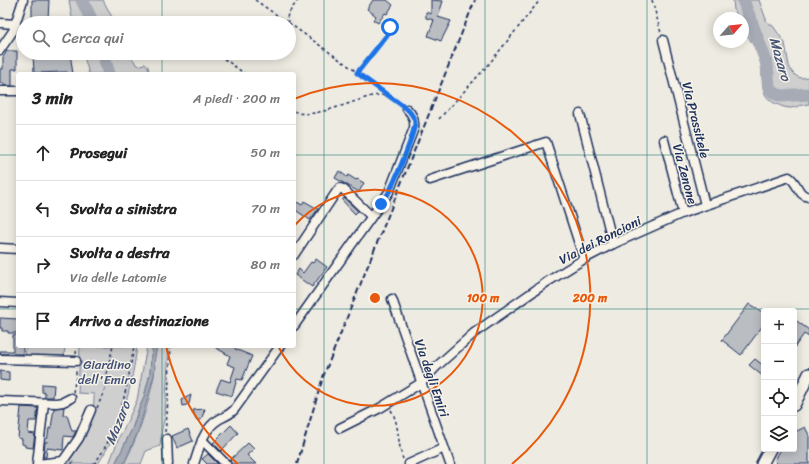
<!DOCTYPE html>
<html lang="it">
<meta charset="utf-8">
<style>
:root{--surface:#fff;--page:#f2f2f2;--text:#222;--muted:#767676;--line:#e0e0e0}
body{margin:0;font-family:Sriracha,sans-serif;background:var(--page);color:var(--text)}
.controls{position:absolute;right:12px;bottom:12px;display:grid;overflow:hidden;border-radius:4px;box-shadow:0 2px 10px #0003}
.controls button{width:36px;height:36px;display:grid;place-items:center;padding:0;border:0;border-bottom:1px solid var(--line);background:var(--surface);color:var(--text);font:20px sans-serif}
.compass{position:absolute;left:713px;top:12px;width:36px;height:36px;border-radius:50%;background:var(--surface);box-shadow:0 2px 10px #0003;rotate:63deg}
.stop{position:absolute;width:12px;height:12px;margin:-9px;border:3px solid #1a73e8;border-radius:50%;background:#fff}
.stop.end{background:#1a73e8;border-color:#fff;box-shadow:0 1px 4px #0008}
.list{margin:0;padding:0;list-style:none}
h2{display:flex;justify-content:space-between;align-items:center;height:52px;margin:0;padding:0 16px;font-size:17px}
h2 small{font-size:13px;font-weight:400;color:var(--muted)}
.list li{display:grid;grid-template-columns:26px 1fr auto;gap:12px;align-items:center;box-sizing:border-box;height:56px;padding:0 16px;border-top:1px solid var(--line)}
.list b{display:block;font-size:15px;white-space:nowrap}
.list p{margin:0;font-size:13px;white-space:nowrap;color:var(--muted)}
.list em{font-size:13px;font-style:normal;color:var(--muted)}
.icon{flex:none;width:22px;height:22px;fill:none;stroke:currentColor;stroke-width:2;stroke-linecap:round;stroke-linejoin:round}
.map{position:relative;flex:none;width:809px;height:464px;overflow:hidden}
.search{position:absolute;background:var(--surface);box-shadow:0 2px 10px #0003;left:16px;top:16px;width:280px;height:44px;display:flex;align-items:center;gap:10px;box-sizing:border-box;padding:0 14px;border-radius:22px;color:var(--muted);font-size:15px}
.panel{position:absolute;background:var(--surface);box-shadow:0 2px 10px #0003;left:16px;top:72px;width:280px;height:276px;border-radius:4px}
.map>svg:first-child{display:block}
.green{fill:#cfcfcf;stroke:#757f96}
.water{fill:#a6abb5;stroke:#6e7992}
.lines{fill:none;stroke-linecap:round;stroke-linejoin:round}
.river{stroke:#a6abb5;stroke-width:13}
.building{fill:#babdc2;stroke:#1b2f5e}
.street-casing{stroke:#1b2f5e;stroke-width:11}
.secondary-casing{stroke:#1b2f5e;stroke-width:14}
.path{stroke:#1b2f5e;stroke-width:1.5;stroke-dasharray:3 3;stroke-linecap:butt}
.street{stroke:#f7f3e8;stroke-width:8}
.secondary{stroke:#f7f3e8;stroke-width:11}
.rail{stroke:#1b2f5e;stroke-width:2;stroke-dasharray:6 3;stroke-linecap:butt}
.route{stroke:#1a73e8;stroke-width:5}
.grid{fill:none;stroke:#0f766e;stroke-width:1;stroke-opacity:0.55}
.ring{fill:none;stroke:#e8590c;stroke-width:2}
.labels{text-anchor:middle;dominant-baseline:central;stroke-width:3;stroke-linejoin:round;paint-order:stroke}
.street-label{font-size:13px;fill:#1b2f5e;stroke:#f7f3e8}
.park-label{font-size:13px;fill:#3f4f75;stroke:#f7f3e8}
.water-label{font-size:14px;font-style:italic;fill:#455478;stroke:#f7f3e8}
.centre{fill:#e8590c;stroke:#f7f3e8;stroke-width:2}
.ring-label{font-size:12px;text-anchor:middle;font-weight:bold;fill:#e8590c;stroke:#f7f3e8;stroke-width:3;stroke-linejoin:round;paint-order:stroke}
</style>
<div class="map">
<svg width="809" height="464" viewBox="0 0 809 464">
<rect width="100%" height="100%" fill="#eeebe2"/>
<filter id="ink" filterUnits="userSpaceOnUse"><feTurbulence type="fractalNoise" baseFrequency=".025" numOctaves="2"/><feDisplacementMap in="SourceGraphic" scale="8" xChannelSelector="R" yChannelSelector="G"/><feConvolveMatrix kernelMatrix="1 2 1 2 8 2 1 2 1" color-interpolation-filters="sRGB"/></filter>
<g filter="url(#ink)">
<g class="green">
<polygon points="69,0 103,0 115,23 73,23"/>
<path d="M733 0H759L767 22 773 26 785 43 789 66 792 72 796 76 801 78 809 77V104C803 104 797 107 791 108 787 108 783 107 779 105 755 97 766 76 759 57 754 43 743 34 743 18H739L734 10Z"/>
<path d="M83 53H129L136 64 140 66 145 63C148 66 150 69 148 74H89Z"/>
<polygon points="26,346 65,346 64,358 25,357"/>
<path d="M80 346H137C134 371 128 398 120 422 114 437 106 451 98 464H66C80 443 95 420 94 394L78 393Z"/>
<polygon points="147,346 153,346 151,356 150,374 143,400 138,410 132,429 115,464 109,464 120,435 123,431 137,400"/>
<path d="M157 346H169L165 416 162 429 160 446 146 451 141 464H124C138 437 148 407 154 376 155 371 154 366 154 361 154 356 156 351 157 346Z"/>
</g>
<polygon class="water" points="153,346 157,346 154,363 155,367 154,375 139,429 124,464 115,464 132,429 145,394 150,374 151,356"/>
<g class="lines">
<g class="river">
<polyline points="82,0 93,23"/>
<polyline points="743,0 767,64 769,88 774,93 781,96 809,94"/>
<polyline points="103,53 109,74"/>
</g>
</g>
<g class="building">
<polygon points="32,0 49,0 48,20 32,20"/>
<polygon points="373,0 387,0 393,5 387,14 385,13 378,23 373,20 376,16 367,9"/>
<polygon points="431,0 443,1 438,17 451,21 441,41 428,36 434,20 426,18 426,12 431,14"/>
<polygon points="7,51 17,51 17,69 12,69 12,86 4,86 4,83 0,83 0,69 3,69 3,57"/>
<polygon points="33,53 70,53 73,74 67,74 67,72 34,73"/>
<polygon points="339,171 347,177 348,175 356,180 357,179 364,183 359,192 335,178"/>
<polygon points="344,198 358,211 355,214 342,200"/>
<polygon points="304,201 318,209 310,220 294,209 294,206 297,202 302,205"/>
<polygon points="316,259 327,267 312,287 295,275 299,269 303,273 311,262 313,263"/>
<polygon points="749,304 764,313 764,324 741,355 722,340"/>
<polygon points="0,318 18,319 18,333 8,333 8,331 2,331 2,328 0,328"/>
<polygon points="794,319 809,330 809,337 804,334 794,348"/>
<polygon points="13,335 18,335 18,346 23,346 23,354 0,354 0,351 13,351"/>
<polygon points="213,346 236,346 235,349 252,356 242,380 237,379 232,396 216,391 221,379 230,382 235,367 227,364 230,356"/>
<polygon points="755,359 764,366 764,377 749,365"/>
<polygon points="0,371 9,372 9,381 0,380"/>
<polygon points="42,384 54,385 53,397 45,397 45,393 42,392"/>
<polygon points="191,395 189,404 183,406 182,400"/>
<polygon points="21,407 38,408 36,421 29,421 28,433 35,434 33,448 25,447 25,445 22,444 22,439 18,438"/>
<polygon points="64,407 63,415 67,415 72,431 76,431 73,437 64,436 63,450 47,448 46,457 43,457 45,442 47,442 49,428 51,428 54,408"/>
<polygon points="205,409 201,420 196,420 193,410"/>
<polygon points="231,425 238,433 221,451 213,443"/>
<polygon points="805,427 809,435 809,464 777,464 775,460 781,449 794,449 794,431 797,431"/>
<polygon points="188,429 193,441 177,448 172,436"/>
<polygon points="248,443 254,449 247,455 256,464 231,464 230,460"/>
<polygon points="208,454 218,464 207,464 202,459"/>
</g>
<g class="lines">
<g class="street-casing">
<g id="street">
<polyline points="0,23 16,24"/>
<polyline points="663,40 705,205"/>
<polyline points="0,50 13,31 23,0"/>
<polyline points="0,91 18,91"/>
<polyline points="580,114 613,244"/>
<polyline points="664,140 683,213"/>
<polyline points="430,180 546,142 584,259"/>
<polyline points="0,248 18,249"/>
<polyline points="294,255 337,191 340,188 343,189 371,216"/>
<polyline points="392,299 450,464"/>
<polyline points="0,302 18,303"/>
<path d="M294 326 389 192 414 128C415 120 413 115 407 109"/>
<polyline points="0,359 76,361"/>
<polyline points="0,401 56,403 63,402 71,398"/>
<path d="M340 428 380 408 421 383 436 367 474 333 547 282 584 259 613 244 683 213 789 177C799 184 797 195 809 197"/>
<polyline points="167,439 168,464"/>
<polyline points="202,440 226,464"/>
<polyline points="37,464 44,403"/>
<polyline points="38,464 63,461 79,438 91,410"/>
<path d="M194 464C199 449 203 429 218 420 224 416 227 417 234 410L280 346"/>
<polyline points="409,464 444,448"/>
</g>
</g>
<g class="secondary-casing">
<g id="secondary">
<polyline points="794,405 809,374"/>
<polyline points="762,464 770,449"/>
</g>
</g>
<g class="path">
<polyline points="255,0 288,23"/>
<polyline points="652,0 661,33"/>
<polyline points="289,23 401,104"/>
<polyline points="289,23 287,18 288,14 298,0"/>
<polyline points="207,53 226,60 245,74"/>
<polyline points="357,73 387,35 390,27 386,20"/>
<path d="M294 111C309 121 355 100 372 96 378 95 383 95 388 95"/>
<polyline points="439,119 489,64 540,0"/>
<polyline points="76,354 77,346"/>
<polyline points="73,392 76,377 76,368"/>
<polyline points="97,408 105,389 108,367 113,346"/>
<path d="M391 410C400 425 397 443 403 459"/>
<polyline points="165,432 167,415 171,346"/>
<polyline points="72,464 73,460"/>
<path d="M94 464C120 430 127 388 134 346"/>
</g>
<use href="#street" class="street"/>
<use href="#secondary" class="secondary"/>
<polyline class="rail" points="297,464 323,377 475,0"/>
</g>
</g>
<g class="lines" filter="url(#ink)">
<path class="route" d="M381 204C384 200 387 196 389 192 395 181 415 133 415 122 414 117 411 113 407 109L357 73 387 35 390 27"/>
</g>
<path class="grid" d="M162 0V23M324 0V464M485 0V464M647 0V464M162 53V74M0 155H18M294 155H809M0 309H18M294 309H809M162 346V464"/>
<g class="ring">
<path d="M294 226A108 108 0 1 1 278 346"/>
<path d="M238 464A215 215 0 0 1 166 346M294 99A215 215 0 0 1 512 464"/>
</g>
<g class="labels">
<g class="street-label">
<text transform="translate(696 120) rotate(76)">Via Prassitele</text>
<text transform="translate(685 174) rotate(75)">Via Zenone</text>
<text transform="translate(600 240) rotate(-27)">Via dei Roncioni</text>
<text transform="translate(432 378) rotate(71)">Via degli Emiri</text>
</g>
<g class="park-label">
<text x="107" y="364">Giardino<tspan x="107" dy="15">dell'Emiro</tspan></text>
</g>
<g class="water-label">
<text transform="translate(780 59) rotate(74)">Mazaro</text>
<text transform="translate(118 423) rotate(-68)">Mazaro</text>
</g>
</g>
<circle cx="375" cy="298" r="6" class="centre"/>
<g class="ring-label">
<text x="483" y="302">100 m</text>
<text x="590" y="302">200 m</text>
</g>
</svg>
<div class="controls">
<button>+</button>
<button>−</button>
<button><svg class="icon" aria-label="locate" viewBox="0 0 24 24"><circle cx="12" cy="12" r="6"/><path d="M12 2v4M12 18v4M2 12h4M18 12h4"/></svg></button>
<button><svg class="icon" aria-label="layers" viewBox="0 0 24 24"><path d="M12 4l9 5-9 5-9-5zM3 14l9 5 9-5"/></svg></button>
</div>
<svg class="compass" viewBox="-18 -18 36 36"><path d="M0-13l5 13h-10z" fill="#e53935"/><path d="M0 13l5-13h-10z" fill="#767676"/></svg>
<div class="stop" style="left:390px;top:27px"></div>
<div class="stop end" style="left:381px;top:204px"></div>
<div class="search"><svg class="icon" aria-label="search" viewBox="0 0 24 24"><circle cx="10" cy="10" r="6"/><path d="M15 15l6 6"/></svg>Cerca qui</div>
<section class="panel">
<h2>3 min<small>A piedi · 200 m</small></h2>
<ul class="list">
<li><svg class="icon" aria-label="ahead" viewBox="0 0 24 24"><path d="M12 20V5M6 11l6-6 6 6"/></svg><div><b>Prosegui</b></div><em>50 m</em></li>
<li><svg class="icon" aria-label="left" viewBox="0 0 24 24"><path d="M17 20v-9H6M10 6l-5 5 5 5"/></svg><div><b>Svolta a sinistra</b></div><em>70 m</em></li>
<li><svg class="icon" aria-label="right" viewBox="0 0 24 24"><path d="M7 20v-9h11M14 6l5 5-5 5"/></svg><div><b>Svolta a destra</b><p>Via delle Latomie</p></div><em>80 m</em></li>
<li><svg class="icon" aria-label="arrive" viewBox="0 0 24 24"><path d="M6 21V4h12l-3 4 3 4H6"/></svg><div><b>Arrivo a destinazione</b></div></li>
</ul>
</section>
</div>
